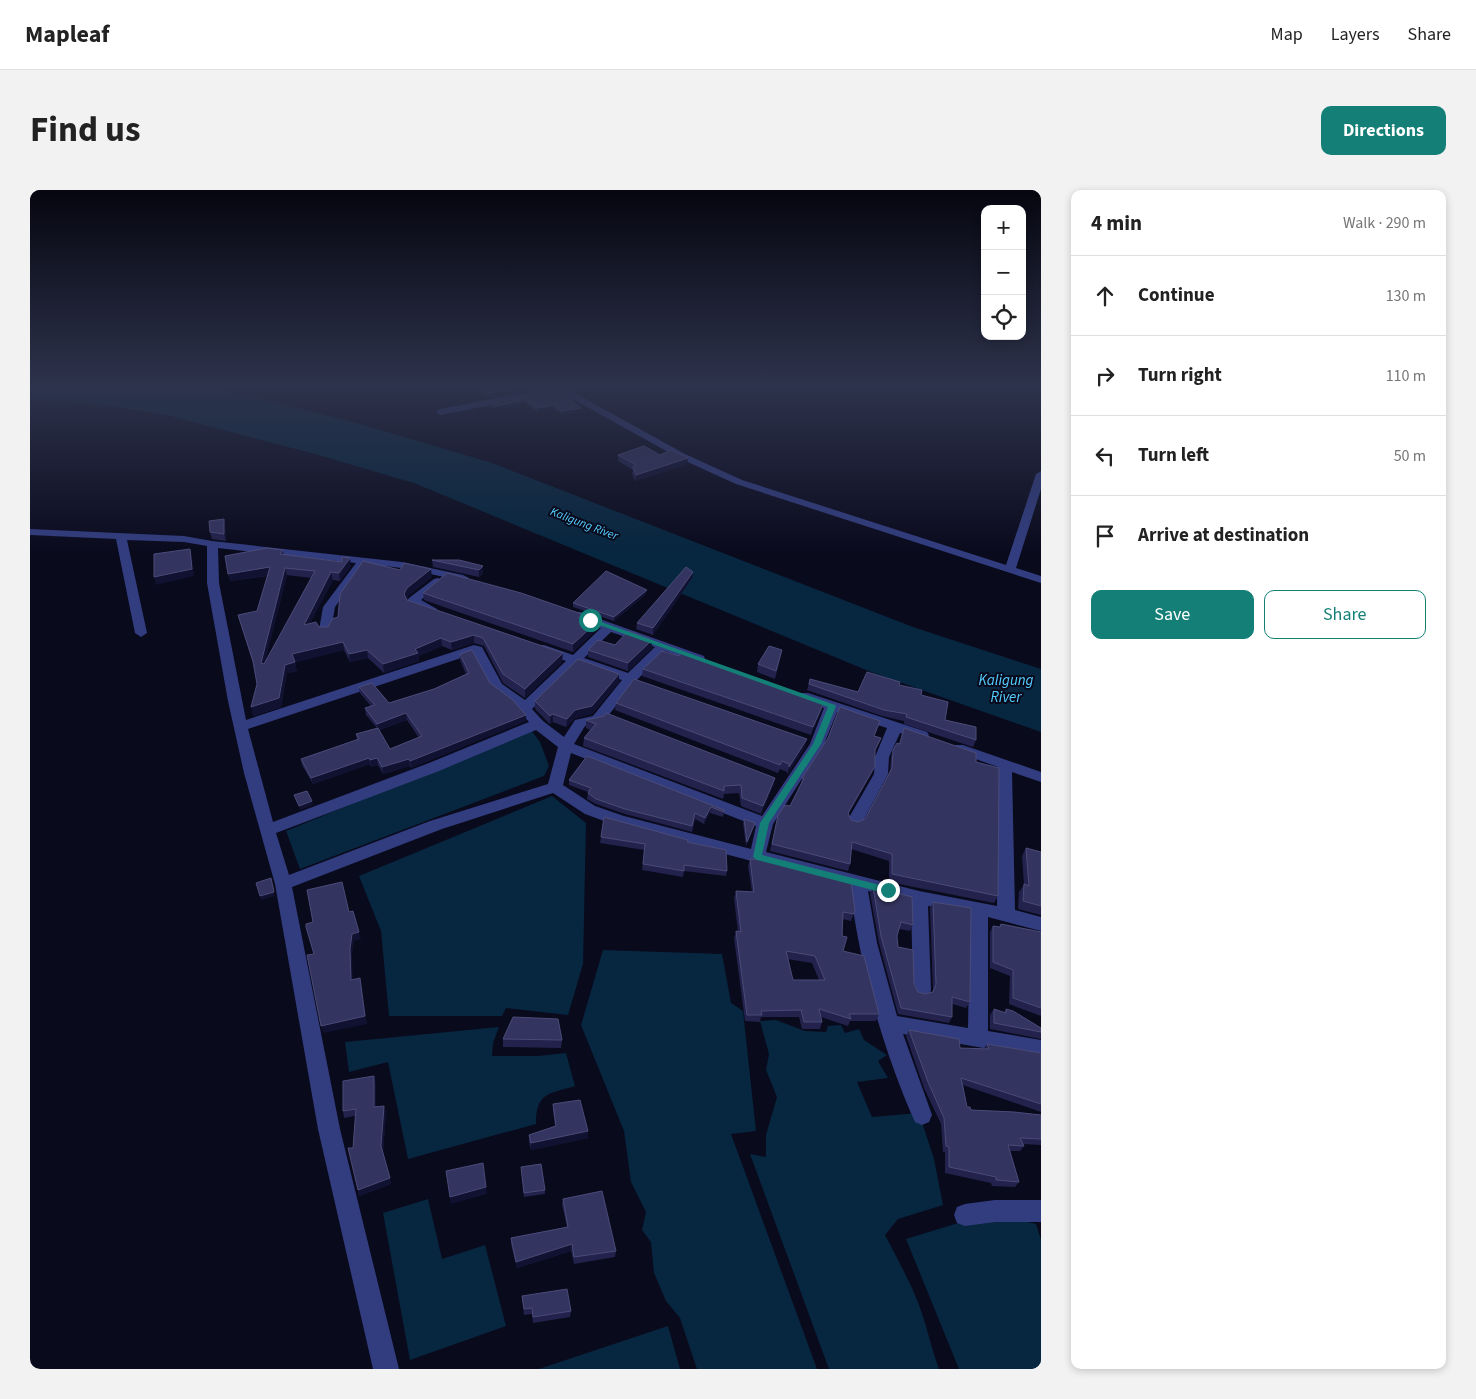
<!DOCTYPE html>
<meta charset="utf-8">
<style>
:root{--surface:#fff;--page:#f2f2f2;--text:#222;--muted:#767676;--line:#e0e0e0;--accent:#137f76}
body{margin:0;font-family:"Source Sans 3",sans-serif;background:var(--page);color:var(--text)}
.controls{position:absolute;right:15px;top:15px;display:grid;overflow:hidden;border-radius:10px;box-shadow:0 2px 8px #0003}
.controls button{width:45px;height:45px;display:grid;place-items:center;padding:0;border:0;border-bottom:1px solid var(--line);background:var(--surface);color:var(--text);font:25px sans-serif}
.stop{position:absolute;width:15px;height:15px;margin:-11px;border:4px solid #137f76;border-radius:50%;background:#fff}
.stop.end{background:#137f76;border-color:#fff;box-shadow:0 1px 5px #0008}
.list{margin:0;padding:0;list-style:none}
h2{display:flex;justify-content:space-between;align-items:center;height:65px;margin:0;padding:0 20px;font-size:21px}
h2 small{font-size:16px;font-weight:400;color:var(--muted)}
.list li{display:grid;grid-template-columns:32px 1fr auto;gap:15px;align-items:center;box-sizing:border-box;height:80px;padding:0 20px;border-top:1px solid var(--line)}
.list b{display:block;font-size:19px;white-space:nowrap}
.list em{font-size:16px;font-style:normal;color:var(--muted)}
.actions{display:flex;gap:10px;padding:15px 20px}
.actions a{flex:1;padding:11px 0;border:1px solid var(--accent);border-radius:10px;text-align:center;font-size:18px;color:var(--accent)}
.actions .main{background:var(--accent);color:#fff}
.icon{flex:none;width:28px;height:28px;fill:none;stroke:currentColor;stroke-width:2;stroke-linecap:round;stroke-linejoin:round}
.map{position:relative;flex:none;width:1011px;height:1179px;overflow:hidden;border-radius:10px}
header{display:flex;align-items:center;gap:30px;box-sizing:border-box;height:70px;padding:0 25px;background:var(--surface);border-bottom:1px solid var(--line)}
header strong{font-size:24px}
nav{display:flex;gap:28px;margin-inline-start:auto;font-size:18px}
.intro{display:flex;align-items:center;justify-content:space-between;box-sizing:border-box;height:120px;padding:0 30px}
h1{margin:0;font-size:35px}
.button{padding:12px 22px;border-radius:10px;background:var(--accent);color:#fff;font-size:18px;font-weight:700}
main{display:flex;gap:30px;padding:0 30px}
aside{flex:1;background:var(--surface);border-radius:10px;box-shadow:0 2px 8px #0003}
.map>svg:first-child{display:block}
.water{fill:#07263f}
.lines{fill:none;stroke-linecap:round;stroke-linejoin:round}
.minor{fill:#323d80;fill-rule:evenodd}
.wall{fill:#22224c;fill-rule:evenodd}
.shaded-wall{fill:#111131}
.building{fill:#343460;stroke:#4b4b79;fill-rule:evenodd}
.route{fill:#137f76}
.labels{text-anchor:middle;dominant-baseline:central;stroke-width:4;stroke-linejoin:round;paint-order:stroke}
.far-water-label{font-size:12px;font-style:italic;fill:#54d0ff;stroke:#0a0a1d}
.water-label{font-size:15px;font-style:italic;fill:#54d0ff;stroke:#0a0a1d}
</style>
<header>
<strong>Mapleaf</strong>
<nav><a>Map</a><a>Layers</a><a>Share</a></nav>
</header>
<div class="intro"><h1>Find us</h1><a class="button">Directions</a></div>
<main>
<div class="map">
<svg width="1011" height="1179" viewBox="0 0 1011 1179">
<rect width="100%" height="100%" fill="#0a0a1d"/>
<g class="water">
<polygon points="0,197 172,197 231,209 330,234 462,273 883,437 1011,479 1011,542 841,482 384,293 285,264 136,225 53,212 0,210"/>
<polygon points="501,540 510,552 519,576 514,586 270,679 256,641"/>
<polygon points="522,606 556,633 553,774 538,825 476,818 472,826 359,826 351,741 329,686"/>
<polygon points="573,760 692,764 701,813 713,821 726,941 701,944 787,1179 667,1179 650,1128 636,1111 624,1083 621,1052 612,1040 616,1022 601,992 594,941 551,835"/>
<path d="M746 830 775 841 796 842 798 836 811 835 815 843 829 839 834 850 857 865 848 871 858 888 827 892 842 927 889 923 904 969 913 1015 868 1029 855 1045C867 1068 880 1091 889 1115 897 1136 901 1158 909 1179H799L720 964 736 967V945L747 907 736 880 739 864 730 831Z"/>
<path d="M469 837 463 853 462 866H508L536 863 545 896C519 904 506 902 506 934L378 969 358 872 319 882 315 852Z"/>
<polygon points="398,1009 412,1069 455,1055 476,1136 380,1170 353,1023"/>
<polygon points="968,1025 1006,1034 1011,1050 1011,1179 929,1179 876,1049 938,1030"/>
<polygon points="638,1136 650,1179 509,1179"/>
</g>
<g class="lines">
<g class="minor">
<polygon points="524,197 534,197 655,264 712,290 976,375 1006,284 1011,281 1011,299 986,378 1011,386 1011,393 706,294 649,268 530,202 410,225 406,222 410,219"/>
<path d="M0 339 154 346 182 351 372 372 433 385 439 388 433 391 372 378 336 374 305 417 301 440 295 444 289 440 293 417 326 373 188 358 189 393 216 530 444 455 452 457 472 494 495 510 536 471 510 462 508 459 510 456 514 455 543 465 571 438 546 429 544 426 546 423 550 422 674 466 675 469 669 473 635 461 606 491 573 532 555 536 544 554 732 626 780 554 794 518 768 509 766 506 768 503H778L897 542 899 545 897 548 892 550 870 543 859 567 858 584 831 635 825 637 819 635 817 631 844 584 845 567 857 538 807 522 794 554 743 634 736 662 889 701 967 716 968 577 923 561 921 558 923 555H933L1011 582V592L982 582 985 720 1011 727V741L958 727V841L1011 850V868L873 844 902 925 899 932 892 935 885 932C852 858 830 777 820 697L585 635 555 624 523 603 412 639 262 697 310 939 369 1179H343L288 939 245 694 214 583 198 511 177 393V356L154 352 97 350 117 443 111 447 105 443 86 349 0 345ZM581 442 625 457 598 483 554 468ZM443 464 462 499 484 515 499 532 399 573 243 632 218 539ZM547 475 592 490 563 526 545 530 534 547 513 531 502 519ZM506 540 528 557 518 594 400 631 259 685 246 643 409 581ZM541 563 726 636 721 659 594 626 565 616 533 595ZM838 701 881 712 883 800 885 806 892 808 899 806 901 800 898 716 940 723 938 838 867 826 847 753Z"/>
<polygon points="408,388 414,391 412,393 391,410 407,419 405,422 397,422 379,414 377,411 379,408 404,389"/>
<polygon points="965,1010 1011,1010 1011,1032 965,1032 935,1036 927,1033 924,1025 927,1017 935,1014"/>
</g>
</g>
<g class="wall">
<polygon points="434,197 515,197 456,208 448,198 442,200"/>
<polygon points="530,200 541,208 541,210 551,218 551,222 532,225 524,219 507,222 495,213 465,220 462,217 462,213"/>
<polygon points="588,265 630,265 658,268 657,274 605,291 602,283 603,280 588,271"/>
<polygon points="195,336 196,351 182,349 180,342"/>
<path d="M253 360 254 365 321 376 310 391 303 390 280 433 289 437H298L308 427 402 387 378 406 377 409V410L532 472 495 508 473 493 454 456 444 453 422 460 412 456 389 466V471L354 483 338 468 320 472 314 460 265 472 267 481 257 483 251 517 223 526 227 494 223 474 208 425 227 421 238 386 200 391 198 384ZM257 385 281 388 234 474Z"/>
<polygon points="402,370 429,370 453,383 449,387 403,377"/>
<polygon points="662,388 623,445 606,439 607,433"/>
<polygon points="393,403 568,438 543,462 394,410"/>
<polygon points="616,404 584,431 543,417 543,413"/>
<polygon points="622,450 622,458 598,481 558,467 558,460"/>
<polygon points="752,460 745,489 727,482 728,474"/>
<path d="M430 464 460 493 496 525V531L381 578 380 576 353 584 348 575 341 577 340 574 283 594 272 575 271 569 327 550 326 544 347 538 336 525 335 518 341 516 330 503 329 497 359 513 404 499 436 484 430 470ZM377 530 389 548 360 559 349 540Z"/>
<polygon points="649,466 792,519 781,545 612,486 613,479"/>
<polygon points="589,484 589,492 562,524 545,528 536,537 523,532 520,534 505,519 505,511"/>
<polygon points="780,489 828,502 869,495 891,505 915,530 946,550 943,557 874,534 874,531 852,526 777,500"/>
<polygon points="586,513 775,557 757,585 757,582 750,579 748,583 585,520"/>
<polygon points="556,530 745,588 743,596 731,624 711,616 709,603 694,604 693,609 553,556 554,548 560,540 556,538"/>
<polygon points="874,538 946,572 968,706 964,713 859,692 859,671 821,659 820,674 818,681 740,661 748,625 760,616 771,595 772,588 844,546 851,548 845,561 845,576 842,583 818,625 821,630 828,632 835,629 860,582 861,567 863,560 869,553"/>
<polygon points="557,566 694,622 693,627 680,623 674,634 665,629 662,642 595,624 566,614 557,609 558,602 539,595 539,590"/>
<polygon points="714,629 725,633 724,637 716,656 713,633"/>
<polygon points="571,647 657,653 697,681 696,686 654,681 653,687 612,680 614,660 570,653"/>
<polygon points="996,658 1011,662 1011,725 988,719 989,702 994,695 992,666"/>
<path d="M720 669 825 720 821 731 812 729 813 761 849 824 846 831H820L818 836 791 827 792 832 790 839H772L769 827H731L730 832 715 831 704 748 706 741 708 742 704 708 706 701 722 702 718 676ZM757 769 782 773 789 790H763Z"/>
<polygon points="843,697 883,735 880,741 869,739 867,746 868,757 888,802 895,804 902,802 903,800 900,718 903,712 940,812 936,818 922,814 922,827 919,833 868,824 849,753 840,704"/>
<polygon points="971,734 1011,742 1011,826 979,814 980,786 960,778 960,742 963,736 969,737"/>
<polygon points="964,819 974,822 976,819 1011,838 1011,849 960,839 960,825"/>
<polygon points="879,840 930,858 953,859 957,854 1011,863 1011,922 933,895 937,917 941,920 1011,925 1011,955 993,954 994,956 990,961 980,961 989,992 985,997 962,996 961,993 915,983 915,962 913,962 911,934 894,898 876,846"/>
<polygon points="473,849 532,850 531,858 473,857"/>
<polygon points="346,893 346,917 354,916 356,923 353,962 361,994 329,1006 328,1000 323,958 325,926 314,928 313,921"/>
<polygon points="523,914 558,941 558,948 501,960 499,952 499,945 525,936 523,921"/>
<polygon points="491,977 515,1000 515,1004 494,1007"/>
<polygon points="533,1009 586,1061 585,1067 544,1074 541,1061 487,1078 481,1054 481,1048 537,1037 532,1015"/>
<polygon points="492,1106 541,1121 540,1127 503,1133 502,1124 494,1125"/>
</g>
<g class="shaded-wall">
<polygon points="442,197 448,197 448,198 442,200"/>
<polygon points="490,197 515,197 456,208 456,204"/>
<polygon points="495,210 495,213 465,220 465,216"/>
<polygon points="524,215 524,219 507,222 507,218"/>
<polygon points="551,218 551,222 532,225 532,221"/>
<polygon points="658,268 657,274 605,291 606,285"/>
<polygon points="194,329 195,336 196,351 194,344"/>
<polygon points="160,359 162,366 164,386 126,395 124,387"/>
<polygon points="320,368 321,376 310,391 309,383"/>
<polygon points="453,376 453,383 449,387 449,380"/>
<polygon points="240,377 242,385 200,391 198,384"/>
<polygon points="255,378 257,385 233,481 231,473"/>
<polygon points="401,379 402,387 378,406 375,412 374,404 377,398"/>
<polygon points="301,382 303,390 275,443 274,435"/>
<polygon points="663,382 662,388 623,445 623,438"/>
<polygon points="617,400 616,404 584,431 584,427"/>
<polygon points="569,430 568,438 543,462 543,454"/>
<polygon points="444,445 444,453 422,460 421,452"/>
<polygon points="411,448 412,456 389,466 389,471 354,483 353,474"/>
<polygon points="622,450 622,458 598,481 598,473"/>
<polygon points="313,452 314,460 264,473 262,464"/>
<polygon points="337,460 338,468 320,472 319,464"/>
<polygon points="533,463 532,472 495,508 495,499"/>
<polygon points="265,472 267,481 257,483 251,517 223,526 221,517 255,475"/>
<polygon points="589,484 589,492 562,524 545,528 536,537 537,529 545,520"/>
<polygon points="794,512 792,519 781,545 783,537"/>
<polygon points="376,523 377,530 348,540 347,534"/>
<polygon points="523,524 523,532 520,534 520,526"/>
<polygon points="496,525 496,531 381,578 380,571"/>
<polygon points="777,549 775,557 757,585 759,577"/>
<polygon points="339,568 340,574 283,594 281,588"/>
<polygon points="347,568 348,575 341,577 340,570"/>
<polygon points="379,569 380,576 353,584 352,577"/>
<polygon points="845,576 842,583 815,630 818,623"/>
<polygon points="745,588 743,596 731,624 733,616"/>
<polygon points="282,611 283,615 270,620 269,616"/>
<polygon points="681,617 680,623 674,634 675,628"/>
<polygon points="725,633 724,637 716,656 717,652"/>
<polygon points="241,688 245,706 231,710 230,706"/>
<polygon points="329,742 331,749 324,751 322,766 323,798 321,790 320,759 322,744"/>
<polygon points="330,788 337,834 293,843 291,836"/>
<polygon points="344,886 346,893 346,924 344,917"/>
<polygon points="354,916 356,923 353,962 351,956"/>
<polygon points="558,941 558,948 501,960 501,953"/>
<polygon points="360,988 361,994 329,1006 328,1000"/>
<polygon points="456,997 457,1004 421,1014 420,1007"/>
<polygon points="542,1054 541,1061 487,1078 486,1072"/>
</g>
<g class="building">
<polygon points="450,197 490,197 456,204"/>
<polygon points="530,200 537,205 541,208 539,208 551,218 532,221 524,215 507,218 495,210 465,216 462,213"/>
<polygon points="614,256 630,265 641,260 658,268 606,285 603,277 606,275 588,265"/>
<polygon points="194,329 194,344 180,342 179,331"/>
<path d="M237 358 253 360 250 364 312 372V367L320 368 309 383 301 382 274 435 286 432 289 437H298L302 429 308 427 310 404 333 371 370 380 374 373 401 379 377 398 374 404 377 410 533 463 495 499 473 484 453 448 444 445 421 452 411 448 385 459 388 463 353 474 337 460 319 464 313 452 262 464 265 472 255 475 249 508 221 517 227 494 223 471 208 425 227 421 240 377 198 384 195 366ZM255 378 285 381 234 474 231 473Z"/>
<polygon points="160,359 162,379 124,387 124,364"/>
<polygon points="402,370 429,370 453,376 449,380"/>
<polygon points="656,377 663,382 623,438 607,433"/>
<polygon points="576,381 617,400 584,427 543,413"/>
<polygon points="417,383 491,403 569,430 543,454 393,403"/>
<polygon points="598,441 622,450 598,473 558,460 568,450 585,455"/>
<polygon points="739,456 752,460 746,481 728,474"/>
<polygon points="442,460 460,493 483,510 496,525 380,571 379,569 352,577 347,568 340,570 339,568 281,588 271,569 329,549 326,544 348,538 360,559 392,546 376,523 347,534 335,518 345,515 329,497 342,493 359,513 404,499 439,483 430,464"/>
<polygon points="632,461 649,466 651,463 794,512 783,537 613,479"/>
<polygon points="548,469 589,484 562,516 545,520 537,529 523,524 520,526 505,511"/>
<polygon points="837,482 870,492 869,495 892,500 891,505 918,512 915,530 946,537 946,550 876,527 877,524 854,520 779,494 780,489 828,502"/>
<polygon points="604,489 777,549 759,577 759,574 752,571 750,575 586,513"/>
<polygon points="810,517 850,531 844,546 851,548 845,560 845,576 818,623 821,630 828,632 835,629 862,578 863,560 867,553 870,554 874,538 946,563 946,572 969,578 968,706 862,684 862,664 822,652 820,674 742,654 748,625 755,615 760,616 774,588 772,588 798,548"/>
<polygon points="576,523 745,588 733,616 712,608 711,595 694,596 694,601 554,548 566,534 556,530 574,526"/>
<polygon points="557,566 694,620 694,622 681,617 675,628 665,623 662,636 595,619 566,609 558,603 561,598 539,590"/>
<polygon points="277,601 282,611 269,616 264,605"/>
<polygon points="574,627 658,650 657,652 696,660 697,681 654,675 654,681 613,674 615,654 571,647"/>
<polygon points="714,629 725,633 717,652"/>
<polygon points="996,658 1011,662 1011,716 993,711 994,694 999,696"/>
<path d="M720 669 737 670 821 692 825 720 824 724 813 722 812 746 817 747 813 761 834 766 849 824H819L821 829 789 819 792 832H774L771 820 731 821 732 825H717L706 741 711 742 706 701 724 702ZM756 761 785 766 795 790H763Z"/>
<polygon points="241,688 244,702 230,706 226,693"/>
<polygon points="312,692 319,722 323,721 329,742 322,744 320,759 321,790 330,788 335,826 291,836 277,765 284,764 276,737 276,734 283,732 277,700"/>
<polygon points="843,697 882,707 883,735 871,732 867,746 868,757 883,760 884,794 888,802 895,804 903,802 906,794 903,712 941,718 940,812 922,807 922,827 871,818 851,746"/>
<polygon points="971,734 1011,742 1011,818 983,808 983,780 963,772 963,736 970,737"/>
<polygon points="964,819 976,823 976,819 983,821 1011,838 1011,842 964,833"/>
<polygon points="483,827 528,829 532,850 473,849"/>
<polygon points="879,840 929,849 930,858 959,859 957,854 1011,863 1011,914 931,888 937,917 940,917 941,920 984,922 1011,925 1011,949 990,948 994,956 978,955 989,992 966,990 966,987 919,977 919,957 916,956 914,928 898,892"/>
<polygon points="344,886 344,917 354,916 351,956 360,988 328,1000 318,958 323,958 326,919 313,921 313,891"/>
<polygon points="550,910 558,941 501,953 499,945 526,936 523,914"/>
<polygon points="453,973 456,997 420,1007 416,981"/>
<polygon points="511,974 515,1000 494,1003 491,977"/>
<polygon points="572,1001 586,1061 544,1067 542,1054 486,1072 481,1048 538,1037 533,1009"/>
<polygon points="537,1099 541,1121 503,1127 502,1118 494,1119 492,1106"/>
</g>
<linearGradient id="sky" x2="0" y2="1"><stop stop-color="#060610"/><stop offset="0.54" stop-color="#2d334c"/><stop offset="1" stop-color="#2d334c" stop-opacity="0"/></linearGradient>
<rect width="1011" height="362" fill="url(#sky)"/>
<polygon class="route" points="560,428 805,515 806,516 791,554 739,633 732,665 858,697 861,698 861,703 858,704 727,670 723,667 730,633 783,554 798,517 558,431 558,429"/>
<g class="labels">
<g class="far-water-label">
<text transform="translate(554 334) rotate(21)">Kaligung River</text>
</g>
<g class="water-label">
<text x="976" y="490">Kaligung<tspan x="976" dy="17">River</tspan></text>
</g>
</g>
</svg>
<div class="controls">
<button>+</button>
<button>−</button>
<button><svg class="icon" aria-label="locate" viewBox="0 0 24 24"><circle cx="12" cy="12" r="6"/><path d="M12 2v4M12 18v4M2 12h4M18 12h4"/></svg></button>
</div>
<div class="stop" style="left:560px;top:430px"></div>
<div class="stop end" style="left:858px;top:700px"></div>
</div>
<aside>
<h2>4 min<small>Walk · 290 m</small></h2>
<ul class="list">
<li><svg class="icon" aria-label="ahead" viewBox="0 0 24 24"><path d="M12 20V5M6 11l6-6 6 6"/></svg><div><b>Continue</b></div><em>130 m</em></li>
<li><svg class="icon" aria-label="right" viewBox="0 0 24 24"><path d="M7 20v-9h11M14 6l5 5-5 5"/></svg><div><b>Turn right</b></div><em>110 m</em></li>
<li><svg class="icon" aria-label="left" viewBox="0 0 24 24"><path d="M17 20v-9H6M10 6l-5 5 5 5"/></svg><div><b>Turn left</b></div><em>50 m</em></li>
<li><svg class="icon" aria-label="arrive" viewBox="0 0 24 24"><path d="M6 21V4h12l-3 4 3 4H6"/></svg><div><b>Arrive at destination</b></div></li>
</ul>
<div class="actions"><a class="main">Save</a><a>Share</a></div>
</aside>
</main>
